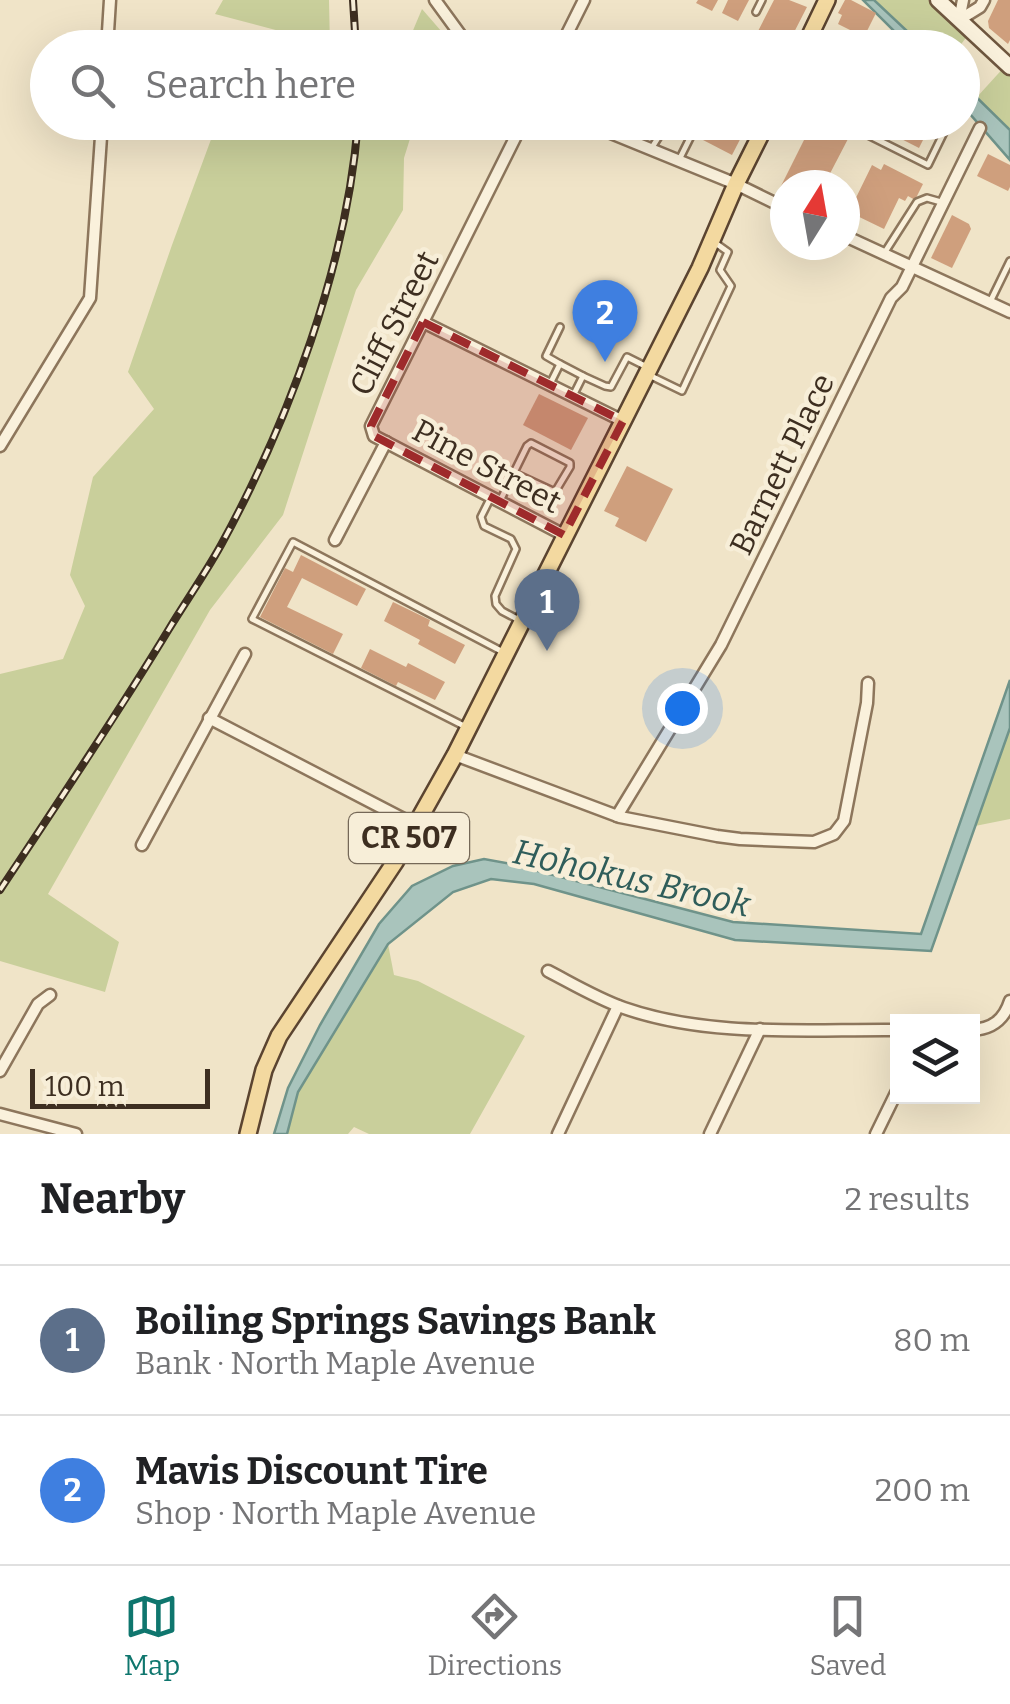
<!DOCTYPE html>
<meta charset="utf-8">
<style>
:root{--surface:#fff;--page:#f2f2f2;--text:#202124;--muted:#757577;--line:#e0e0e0;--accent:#0f766e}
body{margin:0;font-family:Bitter,serif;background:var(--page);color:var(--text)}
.controls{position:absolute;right:30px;bottom:30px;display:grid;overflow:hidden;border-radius:0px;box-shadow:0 10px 40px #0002}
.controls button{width:90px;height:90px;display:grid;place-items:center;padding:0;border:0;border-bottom:2px solid var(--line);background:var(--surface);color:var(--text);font:50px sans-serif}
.compass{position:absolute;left:770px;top:170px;width:90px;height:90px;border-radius:50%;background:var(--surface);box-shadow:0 10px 40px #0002;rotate:11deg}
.scale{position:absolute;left:30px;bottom:25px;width:180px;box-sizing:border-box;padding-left:10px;border:5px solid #3d2e20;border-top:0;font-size:28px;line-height:35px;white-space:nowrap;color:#3d2e20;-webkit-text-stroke:8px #f7eed8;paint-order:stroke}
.you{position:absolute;left:682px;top:708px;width:35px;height:35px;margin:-25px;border:8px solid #fff;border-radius:50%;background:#1a73e8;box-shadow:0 0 0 15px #1a73e833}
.badge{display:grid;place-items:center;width:65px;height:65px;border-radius:50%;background:var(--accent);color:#fff;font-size:32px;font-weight:700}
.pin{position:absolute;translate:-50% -82px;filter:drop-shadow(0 2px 5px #0008)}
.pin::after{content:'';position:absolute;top:52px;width:35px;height:30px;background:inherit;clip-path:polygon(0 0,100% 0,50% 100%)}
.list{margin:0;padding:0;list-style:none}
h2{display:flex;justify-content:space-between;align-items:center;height:130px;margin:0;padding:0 40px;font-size:42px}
h2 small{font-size:32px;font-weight:400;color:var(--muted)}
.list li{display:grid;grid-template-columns:65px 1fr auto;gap:30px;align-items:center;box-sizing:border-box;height:150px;padding:0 40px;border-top:2px solid var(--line)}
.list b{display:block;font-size:38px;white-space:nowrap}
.list p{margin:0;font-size:32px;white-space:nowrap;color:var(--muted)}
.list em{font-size:32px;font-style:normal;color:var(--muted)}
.icon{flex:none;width:55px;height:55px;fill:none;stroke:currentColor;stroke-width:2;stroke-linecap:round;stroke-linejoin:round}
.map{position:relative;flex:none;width:1010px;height:1134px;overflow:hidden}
.search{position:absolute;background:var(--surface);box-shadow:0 10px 40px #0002;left:30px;right:30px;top:30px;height:110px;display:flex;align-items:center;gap:25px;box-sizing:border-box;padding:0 35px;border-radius:55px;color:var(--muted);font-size:38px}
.sheet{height:430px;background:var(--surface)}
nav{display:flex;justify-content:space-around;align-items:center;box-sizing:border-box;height:140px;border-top:2px solid var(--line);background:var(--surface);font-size:28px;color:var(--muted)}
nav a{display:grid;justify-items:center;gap:5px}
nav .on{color:var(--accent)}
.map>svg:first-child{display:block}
.green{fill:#c9cf9b}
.water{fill:#a9c4bc;stroke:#6f938a;stroke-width:2.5}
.building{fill:#cf9f7d}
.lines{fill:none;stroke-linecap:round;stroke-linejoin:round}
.lane-casing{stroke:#8d765c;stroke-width:10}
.street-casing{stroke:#8d765c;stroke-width:15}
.secondary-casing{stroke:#6f573f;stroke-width:19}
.primary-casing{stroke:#5b4430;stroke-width:20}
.lane{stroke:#faf1dc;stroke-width:5}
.street{stroke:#faf1dc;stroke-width:10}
.secondary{stroke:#faf1dc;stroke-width:14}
.primary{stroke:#f3d9a0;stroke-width:15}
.rail-casing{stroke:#3d2e20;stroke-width:8}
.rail{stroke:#f7eed8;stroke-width:4;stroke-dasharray:11;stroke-linecap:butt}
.marked{fill:#9e2a2b;fill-opacity:0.2;stroke:#9e2a2b;stroke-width:8;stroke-dasharray:20 12;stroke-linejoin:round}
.labels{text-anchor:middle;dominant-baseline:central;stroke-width:9;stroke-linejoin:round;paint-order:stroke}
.shield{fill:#f7eed8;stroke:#756857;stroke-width:2.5}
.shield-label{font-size:30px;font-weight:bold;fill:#3d2e20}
.street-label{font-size:32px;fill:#3d2e20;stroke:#f7eed8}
.water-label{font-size:35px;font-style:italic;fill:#2f5d5a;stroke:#f7eed8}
</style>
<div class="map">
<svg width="1010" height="1134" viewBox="0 0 1010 1134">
<rect width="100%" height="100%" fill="#f0e4c8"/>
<g class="green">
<polygon points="223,0 329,0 330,47 302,47 302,37 215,14"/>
<polygon points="875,0 928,0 956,23 971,31 959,47 925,47"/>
<polygon points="422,9 455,47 406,47"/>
<polygon points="1007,64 1010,67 1010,131 977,97"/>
<polygon points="293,122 420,123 413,129 404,158 403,210 356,290 283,515 210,610 48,894 119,942 105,992 0,961 0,674 63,659 85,606 70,575 93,477 154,409 128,372 172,245 213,134 286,140"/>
<polygon points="1010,728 1010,819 975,826"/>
<polygon points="388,944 394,975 418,981 525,1036 470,1134 369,1134 354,1127 348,1134 287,1134 298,1092"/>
</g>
<g class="water">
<polygon points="863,0 874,0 924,47 910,47"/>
<polygon points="963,84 1010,130 1010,160 963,106"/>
<polygon points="1010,680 1010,728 931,951 735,940 534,884 491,879 453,892 388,944 298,1092 287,1134 274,1134 288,1088 320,1025 379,924 412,886 453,866 484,859 511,864 733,922 921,934"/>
</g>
<g class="building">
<polygon points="698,0 718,0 712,11 696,3"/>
<polygon points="728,0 749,0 738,21 722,13"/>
<polygon points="774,0 789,0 807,7 786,48 758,48 744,42 747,34 755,37"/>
<polygon points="845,0 851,0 876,13 864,37 838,24 842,15 838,13"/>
<polygon points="998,0 1010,0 1010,40 1008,44 989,28 988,21"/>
<polygon points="711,122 749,122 732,155 703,140"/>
<polygon points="813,122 820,122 849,137 824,185 785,185 785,193 779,190"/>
<polygon points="868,122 929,122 931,124 919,148"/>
<polygon points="988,154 1010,165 1010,187 1008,191 977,176"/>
<polygon points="884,164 923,184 915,200 908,196 905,201 899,198 884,229 849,212 872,165 881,170"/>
<polygon points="952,215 969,224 971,229 952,268 931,258"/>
<polygon points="539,394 588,418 571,450 523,425"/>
<polygon points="627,466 673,489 646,542 615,526 619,518 604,511"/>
<polygon points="301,555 366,589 357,606 302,578 287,607 343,634 333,654 260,617 285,568 293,572"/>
<polygon points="393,602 430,620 428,626 465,645 455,664 418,644 420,640 384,621"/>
<polygon points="370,649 406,667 408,663 445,682 435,700 398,682 396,686 361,668"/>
</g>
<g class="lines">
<g class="lane-casing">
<g id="lane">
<polyline points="756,12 762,0"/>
<polyline points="684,122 686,123"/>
<polyline points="842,122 928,165 948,124"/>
<polyline points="651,149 668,122"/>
<polyline points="679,160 698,122"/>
<polyline points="885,252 917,202 927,198 941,202"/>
<polyline points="991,300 1010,261"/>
<polyline points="560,364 546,356 560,327"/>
<polyline points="649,375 682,391 731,286 720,270 728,252 714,242"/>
<polyline points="583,376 605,386 611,387 627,357 647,367"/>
<polyline points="550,384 560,364 583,376 573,396"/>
<polyline points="490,499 481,517 484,526 511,539 516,549 495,596 496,604 502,611 519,620"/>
<polyline points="500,501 527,446 531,443 570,463 570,467 555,492 514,473"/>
<polyline points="466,727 252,619 293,542 503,652"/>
</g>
</g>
<g class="street-casing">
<g id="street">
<polyline points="435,0 470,48"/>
<polyline points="959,20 980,7 984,0"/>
<polyline points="959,20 963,0"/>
<polyline points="107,48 110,0"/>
<polyline points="560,48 584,0"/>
<polyline points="523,122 371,426 374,436 564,535"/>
<polyline points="584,122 736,184 785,208"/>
<polyline points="845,236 1010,312"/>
<polyline points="423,322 623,421"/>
<polyline points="0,446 90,298 102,122"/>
<polyline points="335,540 386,442"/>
<polyline points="209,718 417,826"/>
<polyline points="455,755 620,817 717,836 740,839 814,842 834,834 844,821 867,703 868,683"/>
<polyline points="617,816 721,645 891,298 902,287 980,128"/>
<polyline points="142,845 245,654"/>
<path d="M548 971C573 984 598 999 624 1008 710 1038 807 1029 898 1030"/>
<path d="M972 1030C992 1029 1004 1020 1010 1001"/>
<polyline points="0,1071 38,1004 50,995"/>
<polyline points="0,1114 76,1134"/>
<polyline points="558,1134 618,1006"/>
<polyline points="710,1134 760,1029"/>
<polyline points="876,1134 898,1089"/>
</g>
</g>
<g class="secondary-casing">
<polyline id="secondary" points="938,0 1010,67"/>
</g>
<g class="primary-casing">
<g id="primary">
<polyline points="804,48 827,0"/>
<polyline points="248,1134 264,1070 279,1036 395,862 455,755 700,268 736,184 767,122"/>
</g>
</g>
<use href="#lane" class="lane"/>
<use href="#street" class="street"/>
<use href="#secondary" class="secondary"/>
<use href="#primary" class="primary"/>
<g class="rail-casing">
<g id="rail">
<polyline points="353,0 356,48"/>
<path d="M0 890C57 804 115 718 169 629 186 601 205 574 221 545 289 421 347 265 358 122"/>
</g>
</g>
<use href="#rail" class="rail"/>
</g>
<path class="marked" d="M423 322 623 421 564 535 374 436 371 426Z"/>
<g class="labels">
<rect class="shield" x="349" y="813" width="120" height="50" rx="8"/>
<g class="shield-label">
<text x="409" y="838">CR 507</text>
</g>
<g class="street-label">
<text transform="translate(394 323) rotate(-63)">Cliff Street</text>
<text transform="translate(782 464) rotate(-64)">Barnett Place</text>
<text transform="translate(487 466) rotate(28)">Pine Street</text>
</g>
<g class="water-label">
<text transform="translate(632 878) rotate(13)">Hohokus Brook</text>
</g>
</g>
</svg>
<div class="controls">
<button><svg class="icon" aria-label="layers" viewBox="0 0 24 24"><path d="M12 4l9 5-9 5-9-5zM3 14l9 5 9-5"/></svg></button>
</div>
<svg class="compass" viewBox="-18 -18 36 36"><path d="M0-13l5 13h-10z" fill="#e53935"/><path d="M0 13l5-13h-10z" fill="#757577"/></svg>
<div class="scale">100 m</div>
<div class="you"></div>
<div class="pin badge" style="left:547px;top:651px;background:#5c6f8a">1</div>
<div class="pin badge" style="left:605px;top:362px;background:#3f7fe0">2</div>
<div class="search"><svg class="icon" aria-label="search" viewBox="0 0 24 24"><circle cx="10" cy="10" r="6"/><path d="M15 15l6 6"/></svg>Search here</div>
</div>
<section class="sheet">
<h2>Nearby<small>2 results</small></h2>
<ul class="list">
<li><span class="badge" style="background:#5c6f8a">1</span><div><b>Boiling Springs Savings Bank</b><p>Bank · North Maple Avenue</p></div><em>80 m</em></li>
<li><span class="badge" style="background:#3f7fe0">2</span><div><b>Mavis Discount Tire</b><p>Shop · North Maple Avenue</p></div><em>200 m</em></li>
</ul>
</section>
<nav>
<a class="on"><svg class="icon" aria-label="map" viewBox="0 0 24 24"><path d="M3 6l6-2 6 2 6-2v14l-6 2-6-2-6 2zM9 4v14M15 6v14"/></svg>Map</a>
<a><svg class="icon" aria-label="directions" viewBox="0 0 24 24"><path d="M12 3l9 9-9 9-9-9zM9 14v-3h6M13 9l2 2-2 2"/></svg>Directions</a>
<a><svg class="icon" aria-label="saved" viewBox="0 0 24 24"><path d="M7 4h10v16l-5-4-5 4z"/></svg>Saved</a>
</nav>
